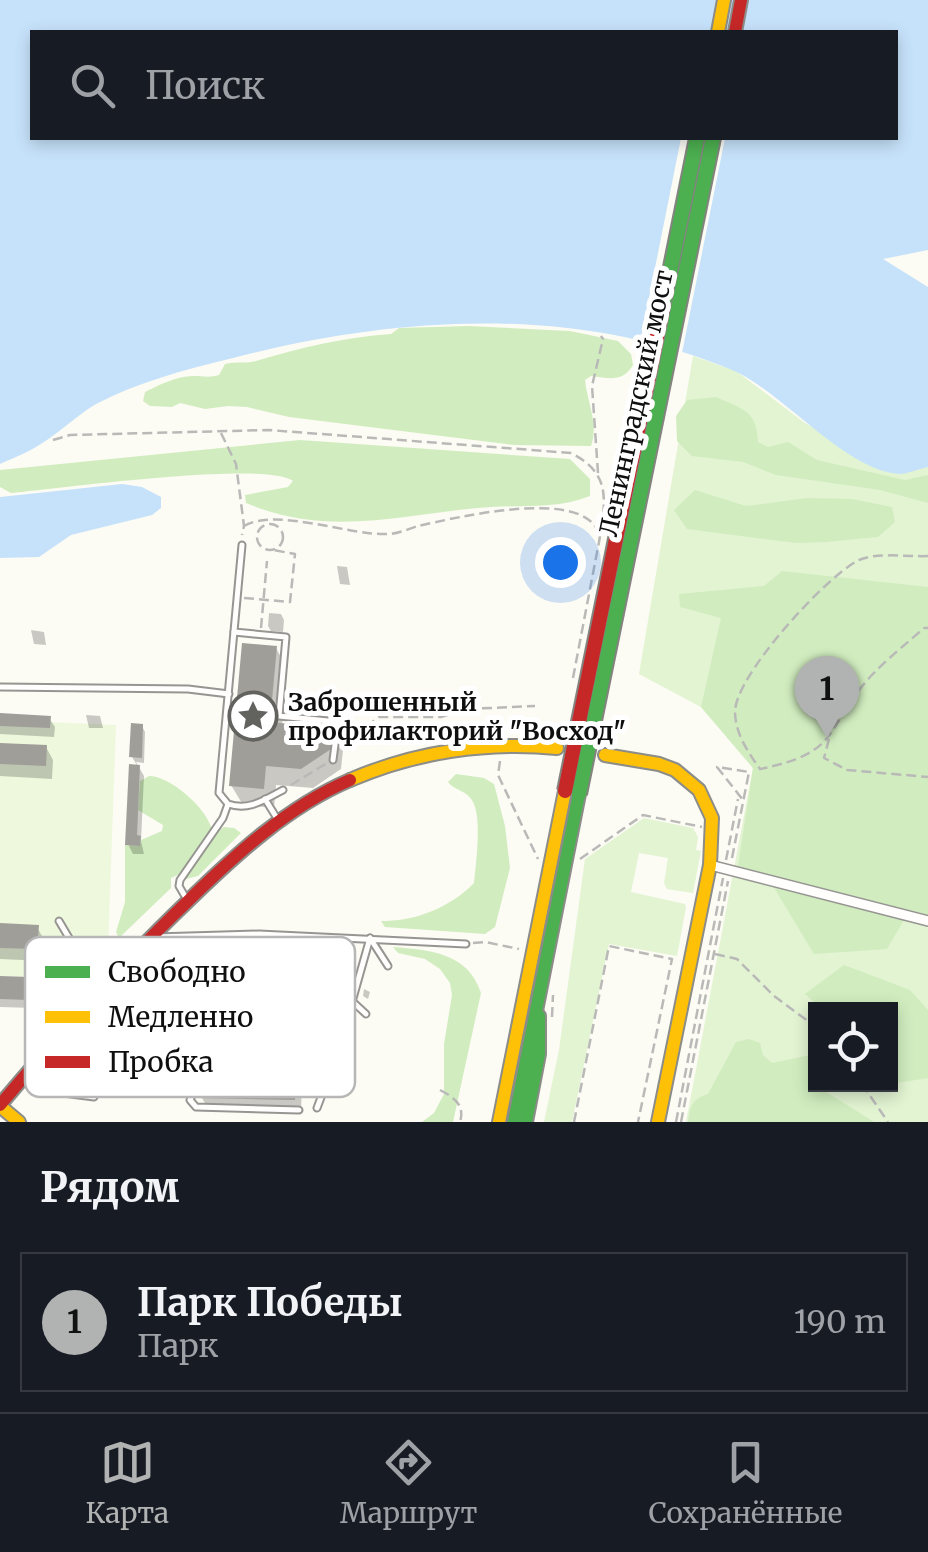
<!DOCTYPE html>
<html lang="ru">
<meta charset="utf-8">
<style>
:root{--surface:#171b24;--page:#242831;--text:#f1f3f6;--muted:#9ea1a6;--line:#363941;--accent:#b1b2b2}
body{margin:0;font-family:Merriweather,serif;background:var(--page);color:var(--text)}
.controls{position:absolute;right:30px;bottom:30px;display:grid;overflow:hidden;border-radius:0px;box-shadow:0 5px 15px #0003}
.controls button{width:90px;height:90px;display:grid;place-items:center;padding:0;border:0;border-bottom:2px solid var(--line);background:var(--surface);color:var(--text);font:50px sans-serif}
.you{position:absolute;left:560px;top:562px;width:35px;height:35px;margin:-25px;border:8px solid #fff;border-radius:50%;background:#1a73e8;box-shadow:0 0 0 15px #1a73e833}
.badge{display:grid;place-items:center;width:65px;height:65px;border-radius:50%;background:var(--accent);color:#111;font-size:32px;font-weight:700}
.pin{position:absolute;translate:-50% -82px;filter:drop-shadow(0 2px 5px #0008)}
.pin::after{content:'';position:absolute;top:52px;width:35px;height:30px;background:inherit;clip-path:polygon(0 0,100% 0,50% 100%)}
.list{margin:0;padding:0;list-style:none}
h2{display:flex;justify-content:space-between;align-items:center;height:130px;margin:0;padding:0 40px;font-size:42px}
h2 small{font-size:32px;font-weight:400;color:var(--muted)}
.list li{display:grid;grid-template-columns:65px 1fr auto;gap:30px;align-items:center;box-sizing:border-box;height:140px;margin:0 20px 20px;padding:0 20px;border:2px solid var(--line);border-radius:0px}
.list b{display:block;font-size:38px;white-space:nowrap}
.list p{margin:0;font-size:32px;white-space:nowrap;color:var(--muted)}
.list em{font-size:32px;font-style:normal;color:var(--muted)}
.icon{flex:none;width:55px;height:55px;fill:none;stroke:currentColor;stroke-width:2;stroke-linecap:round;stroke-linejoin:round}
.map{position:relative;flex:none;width:928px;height:1122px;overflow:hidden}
.search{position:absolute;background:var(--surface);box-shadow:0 5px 15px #0003;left:30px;right:30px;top:30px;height:110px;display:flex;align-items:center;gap:25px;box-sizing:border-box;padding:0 35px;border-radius:0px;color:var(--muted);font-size:38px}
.sheet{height:290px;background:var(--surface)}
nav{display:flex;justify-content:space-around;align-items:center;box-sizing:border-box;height:140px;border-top:2px solid var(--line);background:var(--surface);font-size:28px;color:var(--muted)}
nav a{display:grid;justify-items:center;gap:5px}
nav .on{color:var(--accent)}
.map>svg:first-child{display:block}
.green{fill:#e2f4d2;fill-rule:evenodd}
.forest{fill:#d1edbf}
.pitch{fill:#edf8dc}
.water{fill:#c6e2fa;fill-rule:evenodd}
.pier{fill:#fcfbf4}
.shadow{fill:#0003}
.building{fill:#a09e99}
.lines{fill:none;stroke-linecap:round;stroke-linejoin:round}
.lane-casing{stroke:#969592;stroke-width:9}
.street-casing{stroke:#969592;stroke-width:12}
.fast-casing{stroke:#8c8c89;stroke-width:16}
.slow-casing{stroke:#8c8c89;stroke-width:16}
.jam-casing{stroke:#8c8c89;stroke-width:16}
.path{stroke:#b9b9b8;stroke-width:2.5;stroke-dasharray:10 5;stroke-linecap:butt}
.lane{stroke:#fffefd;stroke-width:5}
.street{stroke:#fffefd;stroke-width:9}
.fast{stroke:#4caf50;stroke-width:12}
.slow{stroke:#ffc107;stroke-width:12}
.jam{stroke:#c62828;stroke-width:12}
.fast-bridge-casing{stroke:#83837f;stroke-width:18;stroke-linecap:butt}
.jam-bridge-casing{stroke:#83837f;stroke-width:18;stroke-linecap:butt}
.fast-bridge{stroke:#4caf50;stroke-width:14}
.jam-bridge{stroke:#c62828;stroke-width:14}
.labels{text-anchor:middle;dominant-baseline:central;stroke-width:10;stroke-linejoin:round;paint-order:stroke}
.street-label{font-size:25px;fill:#0f0f0f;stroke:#fff}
.poi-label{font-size:25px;font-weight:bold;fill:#0f0f0f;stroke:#fff;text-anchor:start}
.key{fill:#fff;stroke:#b7b7b7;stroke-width:2.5}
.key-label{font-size:28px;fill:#0f0f0f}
</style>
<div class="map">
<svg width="928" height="1122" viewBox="0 0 928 1122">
<rect width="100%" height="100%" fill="#fcfbf4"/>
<g class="green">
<path d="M693 356 736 371 805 423 899 474 928 467V1122H686L753 768 701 707 639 674ZM816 1009H890V1084H816Z"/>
<polygon points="644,818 693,828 698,837 696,850 701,851 693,893 667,889 664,883 668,858 639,853 631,892 685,904 686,907 677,956 609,944 572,1122 544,1122 559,1050 585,859"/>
</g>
<g class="forest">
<path d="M469 326 570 331 618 341 631 354 633 365C622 383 610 378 591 376L585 380C587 402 599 423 591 446L514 445 289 417 247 407 228 406 205 409 180 403 172 407 150 406 143 401 145 392C159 385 177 376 193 376 203 376 209 378 219 375L225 364C236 361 247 364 256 361 299 348 345 337 391 334L399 328Z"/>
<path d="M716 397C742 409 757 410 758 442L768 447 788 442 817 460 905 480 928 475V503L880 490 776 475 743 462 692 456 677 441 676 416 687 400Z"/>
<path d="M300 440 570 459 590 479V496C557 509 526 505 491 507 404 513 331 539 246 503L245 495 288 487 293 481C267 460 55 489 11 493L0 487V470Z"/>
<polygon points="695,490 746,506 807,498 852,499 892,507 895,522 878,537 826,542 796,543 687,529 674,510"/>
<polygon points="782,571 928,587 928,927 905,918 887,949 814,954 770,881 738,866 753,768 701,707 721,618 680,607 679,594 764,586"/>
<path d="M456 774 484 778 494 784 505 826 510 868 495 927 485 934 385 927 381 921C414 922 451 907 474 883 476 863 482 819 473 802 467 790 455 791 448 782Z"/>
<path d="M149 776C170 776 205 807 211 827L218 831 224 827 234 828 241 833 198 876 182 880 178 875 171 878V888L119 938 116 932 125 902V845L140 846 141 840 162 831 163 825 138 810 140 781Z"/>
<path d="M393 947C431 950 468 953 481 993L453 1122H422L434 1113 444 1094V1044L452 995 450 983 440 969 425 959 398 953Z"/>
<polygon points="844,965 910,990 928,1010 928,1078 897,1083 891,1076 890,1009 822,1009 805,994"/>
<path d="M749 1039 760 1043 763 1055 772 1063 815 1054 816 1084 822 1085 823 1090 874 1122H688C690 1106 692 1099 708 1094L736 1042Z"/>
</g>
<polygon class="pitch" points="0,720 116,725 108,948 70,978 0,976"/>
<g class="water">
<path d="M0 0H928V250L883 259 928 287V467C919 469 907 474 899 474 844 470 781 390 732 370 574 304 395 316 233 358 187 369 138 382 96 404 79 414 63 429 47 440 33 450 16 457 0 464ZM32 32H896V138H32Z"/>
<polygon points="122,484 142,487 161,497 161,508 152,515 71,535 39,557 0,558 0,497"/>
</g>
<polygon class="pier" points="681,138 725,138 681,358 639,348"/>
<g class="shadow">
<polygon points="337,566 347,567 350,585 340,584"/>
<polygon points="269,613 281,614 284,620 283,632 271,631 268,626"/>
<polygon points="31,630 44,632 46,645 34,644"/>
<polygon points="276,648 287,668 282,726 331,731 343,750 341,769 313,788 276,785 274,808 243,805 231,785"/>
<polygon points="86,715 100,716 103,728 89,728"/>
<polygon points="0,716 49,718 55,727 54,737 0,734"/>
<polygon points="142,726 145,732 144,763 136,762 144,776 141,841 144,854 133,854 128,844 138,767 132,757"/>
<polygon points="0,745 46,747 53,760 52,779 0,776"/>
<polygon points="0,926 37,927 44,940 44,961 0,959"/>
<polygon points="0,978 29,979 34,988 33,1008 0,1007"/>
<polygon points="364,989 370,992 368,999 363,996"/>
<polygon points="164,996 225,1015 322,1015 333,1035 326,1061 251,1060 244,1056 244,1065 295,1066 302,1079 301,1112 209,1110 202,1098 226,1053 226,1046 176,1016"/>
</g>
<g class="building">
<polygon points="242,643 277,646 270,722 333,728 331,749 301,769 266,766 264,789 229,786"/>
<polygon points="0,713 51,716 50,728 0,726"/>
<polygon points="131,723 143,724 142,758 129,757"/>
<polygon points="0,743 47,745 46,766 0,764"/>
<polygon points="129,764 140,765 137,835 141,836 140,846 125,845"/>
<polygon points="0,923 39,925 37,949 0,948"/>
<polygon points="161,971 226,1013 324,1013 316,1042 238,1041 238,1063 297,1063 295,1100 199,1098 224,1052 224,1035 162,997"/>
<polygon points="0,976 30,977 29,1000 0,999"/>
</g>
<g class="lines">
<g class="lane-casing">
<g id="lane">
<path d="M242 545 219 793 228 804C249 811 264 800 283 790"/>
<polyline points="234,632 286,637 279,716 338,722 333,760"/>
<polyline points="0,687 188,689 229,694"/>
<polyline points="265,799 278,820"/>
<polyline points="186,898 179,886 180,880 223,818 228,804"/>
<polyline points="59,921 98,987"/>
<polyline points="155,937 259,934 466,944"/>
<polyline points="370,938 388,966"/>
<polyline points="116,974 206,1034 206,1064 190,1100 196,1107 299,1110"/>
<polyline points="353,1002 366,1014"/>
<polyline points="249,1053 337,1055"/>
<polyline points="26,1078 63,1093 94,1097"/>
<polyline points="317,1108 337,1055 370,938"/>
</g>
</g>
<g class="street-casing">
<polyline id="street" points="710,865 928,921"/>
</g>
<g class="fast-casing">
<g id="fast">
<polyline points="514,1122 579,794"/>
<polyline points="526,1122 539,1054 539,1016"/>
</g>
</g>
<g class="slow-casing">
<g id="slow">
<polyline points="718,32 724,0"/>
<polyline points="605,755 659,764 675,770 699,790 712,818 710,865 658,1122"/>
<path d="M350 780C415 752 487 741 557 748"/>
<polyline points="0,1106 19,1122"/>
<polyline points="499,1122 565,791"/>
</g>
</g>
<g class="jam-casing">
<g id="jam">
<polyline points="735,32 741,0"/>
<path d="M0 1105C59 1035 120 966 186 903 235 855 287 807 350 780"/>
</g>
</g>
<g class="path">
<polyline points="221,433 236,464 244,526 242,535"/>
<path d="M53 440 70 435 269 430 571 453C613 474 605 503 599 542"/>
<polyline points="598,473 592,386 603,339 601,336"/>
<circle cx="270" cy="537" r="13"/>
<path d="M244 526C276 507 350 536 388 534 398 534 408 529 418 526 455 518 584 486 599 534"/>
<path d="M928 556C908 557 877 552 859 560 826 576 733 678 735 713 736 735 748 752 760 769 844 752 823 728 871 676 887 659 906 644 924 628H928"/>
<polyline points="244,598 290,602 295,554 273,550"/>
<polyline points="261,628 267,561"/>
<polyline points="573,678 599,542"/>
<polyline points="829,739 824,758 847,770 928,777"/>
<polyline points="342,744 379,717 441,717 467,709 535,706"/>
<polyline points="500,761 498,775 538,859"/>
<polyline points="291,785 327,763"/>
<polyline points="732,858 749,772 717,767 743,800"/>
<polyline points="580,859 643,815 702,827"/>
<polyline points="726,860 738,799"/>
<polyline points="473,943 485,942 519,949"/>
<polyline points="715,954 737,959 774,996 816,1027"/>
<polyline points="552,1017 553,995"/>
<polyline points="862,1084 888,1122"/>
<path d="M440 1090C455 1098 465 1105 460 1122"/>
<polyline points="574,1122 609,946 672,959 638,1122"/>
<polyline points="676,1122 723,878"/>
<polyline points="681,1122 728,881"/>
</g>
<use href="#lane" class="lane"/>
<use href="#street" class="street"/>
<use href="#fast" class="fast"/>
<use href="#slow" class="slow"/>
<use href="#jam" class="jam"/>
<g class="fast-bridge-casing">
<g id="fast-bridge">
<polyline points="663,307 697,138"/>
<polyline points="579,794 713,138"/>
</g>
</g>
<g class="jam-bridge-casing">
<polyline id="jam-bridge" points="565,791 663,307"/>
</g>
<use href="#fast-bridge" class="fast-bridge"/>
<use href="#jam-bridge" class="jam-bridge"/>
</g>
<defs>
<g id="sight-ring" transform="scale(2.5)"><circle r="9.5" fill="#fff" stroke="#62625f" stroke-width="1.5"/><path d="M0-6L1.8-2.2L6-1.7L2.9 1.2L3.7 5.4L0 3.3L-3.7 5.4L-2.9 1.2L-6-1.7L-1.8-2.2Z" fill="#62625f"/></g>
</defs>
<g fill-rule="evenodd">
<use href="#sight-ring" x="253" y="716"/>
</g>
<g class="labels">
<g class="street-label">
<text transform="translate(636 403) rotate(-78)">Ленинградский мост</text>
</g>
<g class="poi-label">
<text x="288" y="702">Заброшенный<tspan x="288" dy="29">профилакторий "Восход"</tspan></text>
</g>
</g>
<rect x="25" y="937" width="330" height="160" rx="15" class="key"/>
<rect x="45" y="966" width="45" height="12" fill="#4caf50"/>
<rect x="45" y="1011" width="45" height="12" fill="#ffc107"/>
<rect x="45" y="1056" width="45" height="12" fill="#c62828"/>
<g class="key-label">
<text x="108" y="982">Свободно</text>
<text x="108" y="1027">Медленно</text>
<text x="108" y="1072">Пробка</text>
</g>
</svg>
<div class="controls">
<button><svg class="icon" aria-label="locate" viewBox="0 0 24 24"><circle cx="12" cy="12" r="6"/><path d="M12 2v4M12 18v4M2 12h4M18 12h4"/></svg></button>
</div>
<div class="you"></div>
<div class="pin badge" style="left:827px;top:738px">1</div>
<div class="search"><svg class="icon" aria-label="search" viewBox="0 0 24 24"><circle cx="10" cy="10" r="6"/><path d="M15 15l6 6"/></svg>Поиск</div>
</div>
<section class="sheet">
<h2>Рядом<small></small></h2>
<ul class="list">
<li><span class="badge">1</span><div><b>Парк Победы</b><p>Парк</p></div><em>190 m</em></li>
</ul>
</section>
<nav>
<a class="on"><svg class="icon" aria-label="map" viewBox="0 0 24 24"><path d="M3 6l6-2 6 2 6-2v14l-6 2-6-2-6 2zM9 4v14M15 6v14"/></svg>Карта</a>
<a><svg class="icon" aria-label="directions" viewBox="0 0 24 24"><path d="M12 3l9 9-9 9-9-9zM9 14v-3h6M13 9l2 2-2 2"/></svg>Маршрут</a>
<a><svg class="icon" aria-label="saved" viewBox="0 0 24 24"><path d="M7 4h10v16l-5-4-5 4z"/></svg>Сохранённые</a>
</nav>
